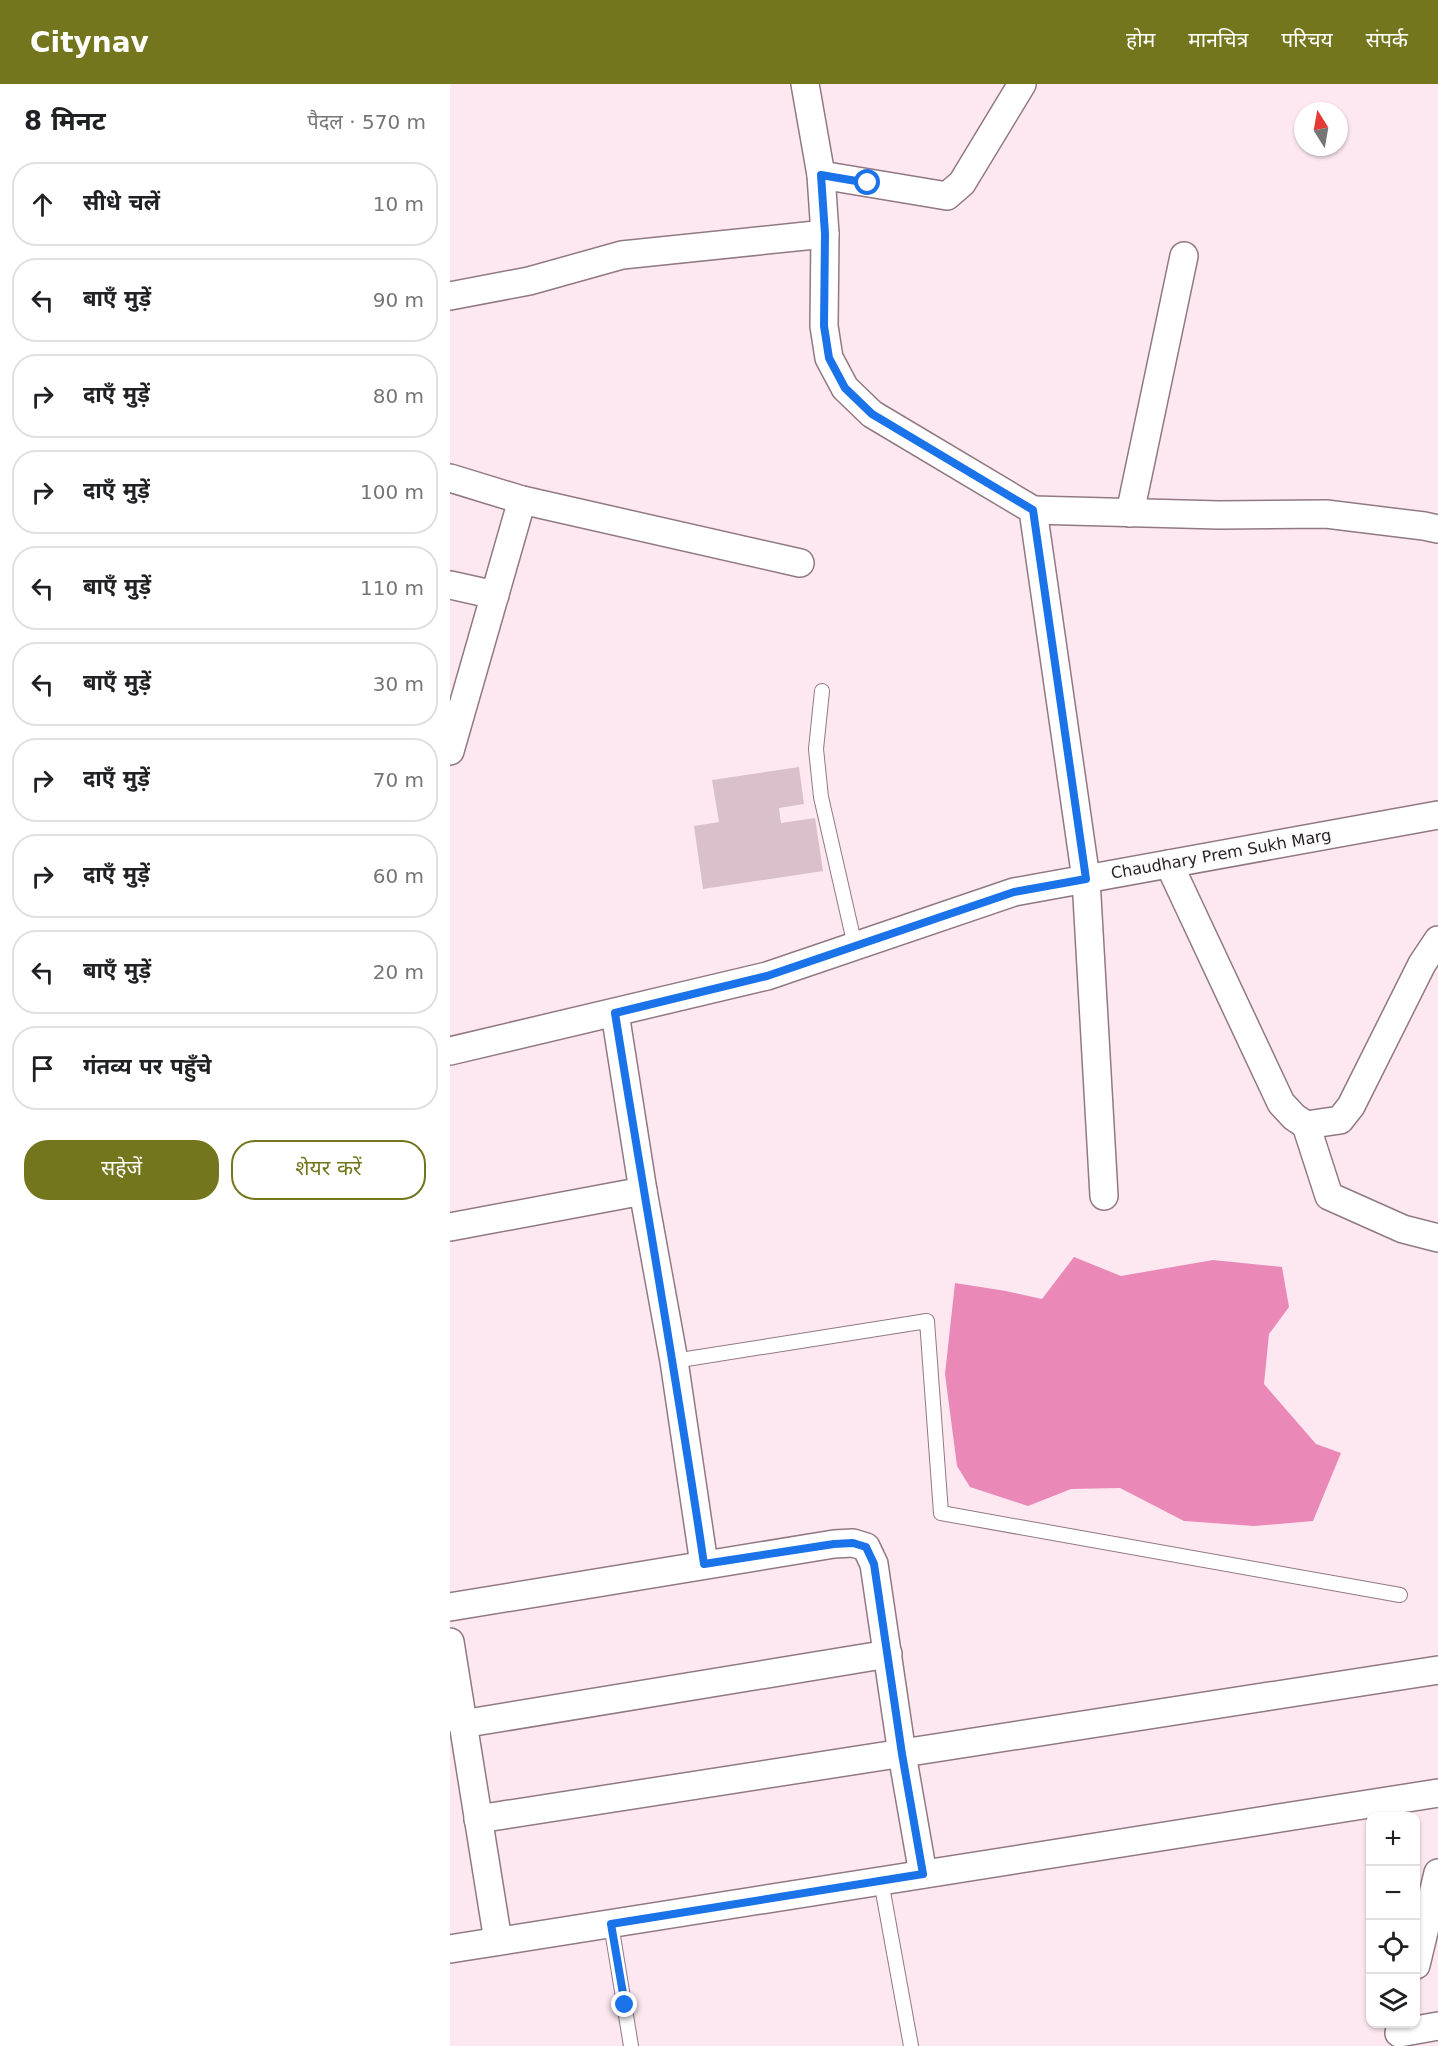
<!DOCTYPE html>
<html lang="hi">
<meta charset="utf-8">
<style>
:root{--surface:#fff;--page:#f2f2f2;--text:#202124;--muted:#757577;--line:#e0e0e0;--accent:#73761d}
body{margin:0;font-family:"DejaVu Sans","Noto Sans Devanagari",sans-serif;background:var(--page);color:var(--text)}
.controls{position:absolute;right:18px;bottom:18px;display:grid;overflow:hidden;border-radius:12px;box-shadow:0 2px 4px #0004}
.controls button{width:54px;height:54px;display:grid;place-items:center;padding:0;border:0;border-bottom:2px solid var(--line);background:var(--surface);color:var(--text);font:30px sans-serif}
.compass{position:absolute;left:844px;top:18px;width:54px;height:54px;border-radius:50%;background:var(--surface);box-shadow:0 2px 4px #0004;rotate:349deg}
.stop{position:absolute;width:18px;height:18px;margin:-14px;border:4px solid #1a73e8;border-radius:50%;background:#fff}
.stop.end{background:#1a73e8;border-color:#fff;box-shadow:0 2px 6px #0008}
.list{margin:0;padding:0;list-style:none}
h2{display:flex;justify-content:space-between;align-items:center;height:78px;margin:0;padding:0 24px;font-size:26px}
h2 small{font-size:20px;font-weight:400;color:var(--muted)}
.list li{display:grid;grid-template-columns:39px 1fr auto;gap:18px;align-items:center;box-sizing:border-box;height:84px;margin:0 12px 12px;padding:0 12px;border:2px solid var(--line);border-radius:24px}
.list b{display:block;font-size:22px;white-space:nowrap}
.list em{font-size:20px;font-style:normal;color:var(--muted)}
.actions{display:flex;gap:12px;padding:18px 24px}
.actions a{flex:1;padding:14px 0;border:2px solid var(--accent);border-radius:24px;text-align:center;font-size:21px;color:var(--accent)}
.actions .main{background:var(--accent);color:#fff}
.icon{flex:none;width:33px;height:33px;fill:none;stroke:currentColor;stroke-width:2;stroke-linecap:round;stroke-linejoin:round}
.map{position:relative;flex:none;width:988px;height:1962px;overflow:hidden}
header{display:flex;align-items:center;gap:36px;box-sizing:border-box;height:84px;padding:0 30px;background:var(--accent);color:#fff}
header strong{font-size:28px}
nav{display:flex;gap:33px;margin-inline-start:auto;font-size:21px}
main{display:flex}
aside{flex:1;background:var(--surface)}
.map>svg:first-child{display:block}
.water{fill:#ea89b7}
.building{fill:#d9c0ca}
.lines{fill:none;stroke-linecap:round;stroke-linejoin:round}
.lane-casing{stroke:#907982;stroke-width:16}
.street-casing{stroke:#907982;stroke-width:30}
.lane{stroke:#fff;stroke-width:14}
.street{stroke:#fff;stroke-width:27}
.route{stroke:#1a73e8;stroke-width:8}
.labels{text-anchor:middle;dominant-baseline:central;stroke-width:5;stroke-linejoin:round;paint-order:stroke}
.street-label{font-size:16px;fill:#271e22;stroke:#fcfcfc}
</style>
<header>
<strong>Citynav</strong>
<nav><a>होम</a><a>मानचित्र</a><a>परिचय</a><a>संपर्क</a></nav>
</header>
<main>
<aside>
<h2>8 मिनट<small>पैदल · 570 m</small></h2>
<ul class="list">
<li><svg class="icon" aria-label="ahead" viewBox="0 0 24 24"><path d="M12 20V5M6 11l6-6 6 6"/></svg><div><b>सीधे चलें</b></div><em>10 m</em></li>
<li><svg class="icon" aria-label="left" viewBox="0 0 24 24"><path d="M17 20v-9H6M10 6l-5 5 5 5"/></svg><div><b>बाएँ मुड़ें</b></div><em>90 m</em></li>
<li><svg class="icon" aria-label="right" viewBox="0 0 24 24"><path d="M7 20v-9h11M14 6l5 5-5 5"/></svg><div><b>दाएँ मुड़ें</b></div><em>80 m</em></li>
<li><svg class="icon" aria-label="right" viewBox="0 0 24 24"><path d="M7 20v-9h11M14 6l5 5-5 5"/></svg><div><b>दाएँ मुड़ें</b></div><em>100 m</em></li>
<li><svg class="icon" aria-label="left" viewBox="0 0 24 24"><path d="M17 20v-9H6M10 6l-5 5 5 5"/></svg><div><b>बाएँ मुड़ें</b></div><em>110 m</em></li>
<li><svg class="icon" aria-label="left" viewBox="0 0 24 24"><path d="M17 20v-9H6M10 6l-5 5 5 5"/></svg><div><b>बाएँ मुड़ें</b></div><em>30 m</em></li>
<li><svg class="icon" aria-label="right" viewBox="0 0 24 24"><path d="M7 20v-9h11M14 6l5 5-5 5"/></svg><div><b>दाएँ मुड़ें</b></div><em>70 m</em></li>
<li><svg class="icon" aria-label="right" viewBox="0 0 24 24"><path d="M7 20v-9h11M14 6l5 5-5 5"/></svg><div><b>दाएँ मुड़ें</b></div><em>60 m</em></li>
<li><svg class="icon" aria-label="left" viewBox="0 0 24 24"><path d="M17 20v-9H6M10 6l-5 5 5 5"/></svg><div><b>बाएँ मुड़ें</b></div><em>20 m</em></li>
<li><svg class="icon" aria-label="arrive" viewBox="0 0 24 24"><path d="M6 21V4h12l-3 4 3 4H6"/></svg><div><b>गंतव्य पर पहुँचे</b></div></li>
</ul>
<div class="actions"><a class="main">सहेजें</a><a>शेयर करें</a></div>
</aside>
<div class="map">
<svg width="988" height="1962" viewBox="0 0 988 1962">
<rect width="100%" height="100%" fill="#fde8f1"/>
<polygon class="water" points="624,1173 671,1192 763,1176 832,1183 839,1223 819,1250 814,1300 866,1360 891,1369 863,1437 804,1442 734,1437 670,1404 621,1405 578,1422 520,1403 507,1382 495,1290 505,1199 556,1207 592,1215"/>
<polygon class="building" points="349,683 354,720 329,724 331,739 365,734 373,787 253,805 244,742 269,738 262,696"/>
<g class="lines">
<g class="lane-casing">
<g id="lane">
<polyline points="372,607 366,665 371,713 405,862"/>
<polyline points="224,1277 477,1237 491,1429 950,1511"/>
<polyline points="431,1797 461,1962"/>
<polyline points="161,1840 181,1962"/>
</g>
</g>
<g class="street-casing">
<g id="street">
<polyline points="355,0 371,91 375,150 374,242 379,274 395,304 422,330 583,426 636,795 654,1112"/>
<polyline points="371,91 497,112 512,99 572,0"/>
<polyline points="0,212 79,197 172,171 375,150"/>
<polyline points="0,394 72,416 350,479"/>
<polyline points="583,426 769,431 876,430 974,442 988,445"/>
<polyline points="680,429 734,172"/>
<polyline points="0,501 45,511"/>
<polyline points="0,667 72,416"/>
<polyline points="719,780 831,1019 844,1033 856,1041 890,1036 901,1022 972,880 988,856"/>
<polyline points="165,929 193,1107 224,1277 254,1480"/>
<polyline points="0,967 317,892 564,808 988,731"/>
<polyline points="856,1041 879,1112 953,1145 988,1154"/>
<polyline points="0,1143 193,1107"/>
<polyline points="0,1523 384,1460 403,1459 416,1463 424,1480 452,1670 473,1790"/>
<polyline points="0,1558 48,1857"/>
<polyline points="12,1640 438,1570"/>
<polyline points="28,1735 988,1586"/>
<polyline points="0,1865 988,1709"/>
<polyline points="966,1881 988,1789"/>
<polyline points="949,1949 988,1942"/>
</g>
</g>
<use href="#lane" class="lane"/>
<use href="#street" class="street"/>
</g>
<g class="lines">
<path class="route" d="M175 1921 161 1840 473 1790 452 1670 424 1480 416 1463 403 1459 384 1460 254 1480C227 1296 194 1112 165 929L317 892 564 808 636 795 583 426 422 330 395 304 379 274 374 242 375 150 371 91 418 99"/>
</g>
<g class="labels">
<g class="street-label">
<text transform="translate(771 770) rotate(-10)">Chaudhary Prem Sukh Marg</text>
</g>
</g>
</svg>
<div class="controls">
<button>+</button>
<button>−</button>
<button><svg class="icon" aria-label="locate" viewBox="0 0 24 24"><circle cx="12" cy="12" r="6"/><path d="M12 2v4M12 18v4M2 12h4M18 12h4"/></svg></button>
<button><svg class="icon" aria-label="layers" viewBox="0 0 24 24"><path d="M12 4l9 5-9 5-9-5zM3 14l9 5 9-5"/></svg></button>
</div>
<svg class="compass" viewBox="-18 -18 36 36"><path d="M0-13l5 13h-10z" fill="#e53935"/><path d="M0 13l5-13h-10z" fill="#757577"/></svg>
<div class="stop" style="left:418px;top:99px"></div>
<div class="stop end" style="left:175px;top:1921px"></div>
</div>
</main>
